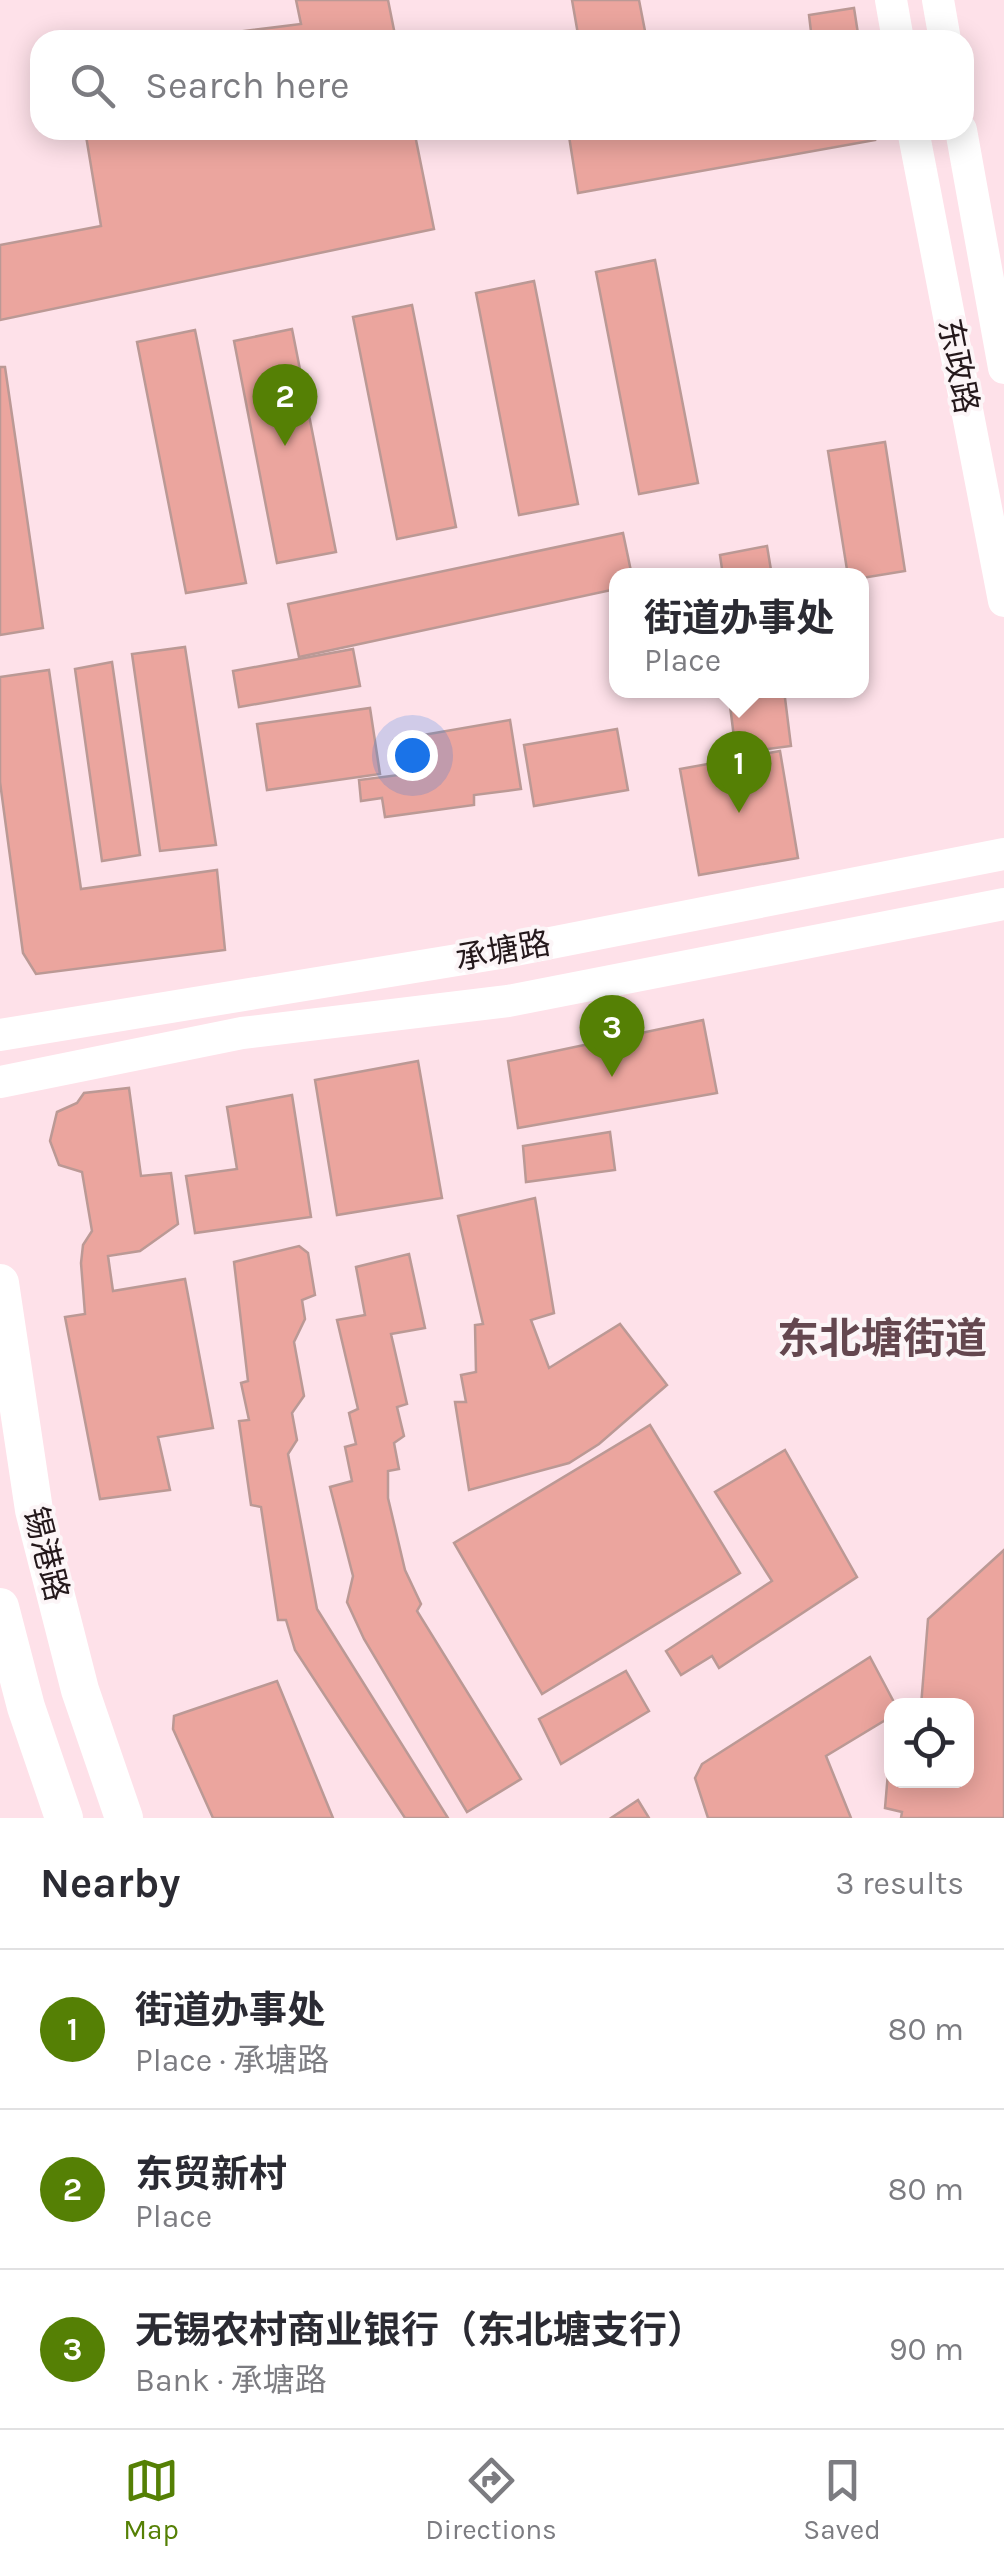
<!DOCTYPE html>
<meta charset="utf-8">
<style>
:root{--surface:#fff;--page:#f7f7f7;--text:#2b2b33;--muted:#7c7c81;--line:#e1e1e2;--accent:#558005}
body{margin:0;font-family:Karla,"Noto Sans SC",sans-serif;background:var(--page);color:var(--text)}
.controls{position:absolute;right:30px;bottom:30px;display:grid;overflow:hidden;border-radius:20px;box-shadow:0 5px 25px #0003}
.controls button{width:90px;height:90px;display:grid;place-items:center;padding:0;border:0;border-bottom:2px solid var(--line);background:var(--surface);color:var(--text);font:50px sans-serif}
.you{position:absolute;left:412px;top:755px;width:35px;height:35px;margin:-25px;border:8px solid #fff;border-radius:50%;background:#1a73e8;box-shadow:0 0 0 15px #1a73e833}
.badge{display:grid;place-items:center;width:65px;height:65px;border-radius:50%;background:var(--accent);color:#fff;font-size:32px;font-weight:700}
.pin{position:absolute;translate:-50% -82px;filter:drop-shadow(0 2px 5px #0008)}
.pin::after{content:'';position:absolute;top:52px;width:35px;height:30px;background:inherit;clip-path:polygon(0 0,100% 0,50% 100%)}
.popup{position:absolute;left:609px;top:568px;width:260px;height:130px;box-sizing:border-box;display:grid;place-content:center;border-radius:20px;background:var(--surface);filter:drop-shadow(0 2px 8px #0005);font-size:32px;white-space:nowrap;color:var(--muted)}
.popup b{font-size:38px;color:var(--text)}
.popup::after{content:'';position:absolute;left:50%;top:100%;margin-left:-20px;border:20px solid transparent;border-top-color:var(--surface)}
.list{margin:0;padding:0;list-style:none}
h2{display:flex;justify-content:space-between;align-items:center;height:130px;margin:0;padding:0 40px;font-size:42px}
h2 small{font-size:32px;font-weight:400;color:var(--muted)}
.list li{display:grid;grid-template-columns:65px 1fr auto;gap:30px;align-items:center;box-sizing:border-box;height:160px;padding:0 40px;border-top:2px solid var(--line)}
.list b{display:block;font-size:38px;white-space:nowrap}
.list p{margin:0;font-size:32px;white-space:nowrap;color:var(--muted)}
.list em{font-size:32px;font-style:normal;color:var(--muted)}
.icon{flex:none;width:55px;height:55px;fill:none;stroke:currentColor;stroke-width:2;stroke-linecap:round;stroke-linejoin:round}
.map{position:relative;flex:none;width:1004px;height:1818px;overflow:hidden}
.search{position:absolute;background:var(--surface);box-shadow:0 5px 25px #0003;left:30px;right:30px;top:30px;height:110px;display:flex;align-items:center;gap:25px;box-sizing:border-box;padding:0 35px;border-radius:30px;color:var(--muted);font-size:38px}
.sheet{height:610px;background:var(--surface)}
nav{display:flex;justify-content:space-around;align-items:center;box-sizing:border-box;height:140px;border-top:2px solid var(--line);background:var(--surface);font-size:28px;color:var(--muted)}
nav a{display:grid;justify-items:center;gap:5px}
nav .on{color:var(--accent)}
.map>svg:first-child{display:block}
.building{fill:#eba59e;stroke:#bb9995;stroke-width:2.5}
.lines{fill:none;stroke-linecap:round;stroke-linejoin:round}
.secondary{stroke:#fff;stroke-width:32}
.primary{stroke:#fff;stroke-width:38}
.labels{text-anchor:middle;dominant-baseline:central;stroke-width:8;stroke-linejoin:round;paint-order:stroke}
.street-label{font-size:32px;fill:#24181b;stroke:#fcf5f7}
.district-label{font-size:42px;font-weight:bold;fill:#64474f;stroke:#fcf5f7}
</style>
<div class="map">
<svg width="1004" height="1818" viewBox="0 0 1004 1818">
<rect width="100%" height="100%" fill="#fee1e9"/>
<g class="building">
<polygon points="296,0 388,0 396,40 173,40 301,24"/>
<polygon points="572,0 639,0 645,31 579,40"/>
<polygon points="854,8 859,40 812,40 809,15"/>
<polygon points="85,130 414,130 434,229 0,320 0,245 101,226"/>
<polygon points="568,130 873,130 875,140 578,193"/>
<polygon points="655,260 698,483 639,494 596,272"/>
<polygon points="534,281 578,504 519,515 476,293"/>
<polygon points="412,305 456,527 397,539 353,317"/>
<polygon points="292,329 336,552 277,563 234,341"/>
<polygon points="195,330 246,583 186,593 137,342"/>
<polygon points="0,367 5,367 43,628 0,635"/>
<polygon points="885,442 905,571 862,578 848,576 828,451"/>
<polygon points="623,533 632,576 616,576 616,589 299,657 288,604"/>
<polygon points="767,546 772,576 723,576 720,555"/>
<polygon points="185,647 216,845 160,851 132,654"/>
<polygon points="353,649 360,686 239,707 233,671"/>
<polygon points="112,662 140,855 102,861 75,669"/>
<polygon points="49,670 81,889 217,870 225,950 36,974 23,953 0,782 0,677"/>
<polygon points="728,690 784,690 791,746 736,753"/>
<polygon points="370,708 380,774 267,790 257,724"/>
<polygon points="510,720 521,789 474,795 474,805 385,817 382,798 361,801 359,780 399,775 394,740"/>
<polygon points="617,729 628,790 534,806 524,745"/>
<polygon points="780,751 798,858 699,875 680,769"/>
<polygon points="703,1020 717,1093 518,1128 508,1061"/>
<polygon points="418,1061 442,1198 337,1215 315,1080"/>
<polygon points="129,1088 141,1176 171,1173 178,1224 140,1251 108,1256 113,1291 185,1279 213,1428 158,1437 170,1490 100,1499 65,1317 85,1314 81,1263 83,1245 92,1231 82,1172 59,1165 50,1141 57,1112 77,1103 84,1093"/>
<polygon points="292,1095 311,1217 195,1233 186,1176 237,1169 227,1107"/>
<polygon points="610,1132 615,1170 526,1182 523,1146"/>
<polygon points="535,1198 554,1313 531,1320 549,1368 620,1324 667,1385 599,1444 569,1463 469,1490 455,1402 466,1402 461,1375 476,1372 475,1325 483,1324 458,1216"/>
<polygon points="299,1246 308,1253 315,1295 302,1300 305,1319 294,1342 304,1396 292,1413 297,1440 288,1454 317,1609 448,1818 405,1818 295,1650 286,1620 278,1620 261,1507 251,1505 239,1421 249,1420 241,1383 248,1381 234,1262"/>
<polygon points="409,1254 425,1328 391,1334 407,1404 397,1407 404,1436 394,1443 399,1469 388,1471 388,1498 405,1570 421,1604 417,1611 521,1779 467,1812 364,1639 347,1602 353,1576 330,1487 352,1481 345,1447 356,1444 349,1413 358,1409 337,1320 365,1315 356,1267"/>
<polygon points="650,1425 740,1573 542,1694 454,1543"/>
<polygon points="785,1450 857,1577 719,1668 712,1656 681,1675 666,1651 772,1581 715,1492"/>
<polygon points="1004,1550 1004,1818 901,1818 902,1812 885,1808 890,1749 892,1780 966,1780 966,1706 921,1706 928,1619"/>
<polygon points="870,1657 896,1706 892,1706 892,1716 826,1756 851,1818 708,1818 695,1778 702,1764"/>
<polygon points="626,1671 649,1711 561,1764 539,1719"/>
<polygon points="277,1681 333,1818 213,1818 173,1729 174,1716"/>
<polygon points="638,1800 649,1818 611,1818"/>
</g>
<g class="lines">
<g class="secondary">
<polyline points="891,0 898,40"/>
<polyline points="938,0 945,40"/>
<polyline points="913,130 1004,601"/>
<polyline points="961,130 1004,368"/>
<polyline points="0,1035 500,953 1004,854"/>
<polyline points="0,1082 242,1033 508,1001 1004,904"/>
</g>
<g class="primary">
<polyline points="0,1283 34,1510 80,1690 124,1818"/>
<polyline points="0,1607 26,1707 64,1818"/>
</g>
</g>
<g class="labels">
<g class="street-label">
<text transform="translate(958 366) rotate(79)">东政路</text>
<text transform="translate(503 951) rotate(-10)">承塘路</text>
<text transform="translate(46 1554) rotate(76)">锡港路</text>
</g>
<g class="district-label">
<text x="882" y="1339">东北塘街道</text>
</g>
</g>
</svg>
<div class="controls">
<button><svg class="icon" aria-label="locate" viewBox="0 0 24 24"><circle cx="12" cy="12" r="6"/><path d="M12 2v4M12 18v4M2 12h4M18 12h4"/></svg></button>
</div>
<div class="you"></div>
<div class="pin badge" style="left:739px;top:813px">1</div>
<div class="popup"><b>街道办事处</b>Place</div>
<div class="pin badge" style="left:285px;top:446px">2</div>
<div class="pin badge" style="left:612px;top:1077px">3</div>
<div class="search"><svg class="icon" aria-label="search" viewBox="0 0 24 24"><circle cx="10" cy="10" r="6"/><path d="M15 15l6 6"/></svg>Search here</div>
</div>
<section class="sheet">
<h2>Nearby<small>3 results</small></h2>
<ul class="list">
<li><span class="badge">1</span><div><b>街道办事处</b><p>Place · 承塘路</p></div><em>80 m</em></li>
<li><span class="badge">2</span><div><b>东贸新村</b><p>Place</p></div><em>80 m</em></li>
<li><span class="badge">3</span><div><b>无锡农村商业银行（东北塘支行）</b><p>Bank · 承塘路</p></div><em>90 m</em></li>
</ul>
</section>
<nav>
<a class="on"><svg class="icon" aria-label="map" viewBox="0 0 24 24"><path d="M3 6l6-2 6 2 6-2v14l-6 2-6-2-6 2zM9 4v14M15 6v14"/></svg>Map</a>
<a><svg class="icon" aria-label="directions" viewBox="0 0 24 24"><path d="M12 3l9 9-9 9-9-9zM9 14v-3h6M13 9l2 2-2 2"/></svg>Directions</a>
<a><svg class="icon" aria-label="saved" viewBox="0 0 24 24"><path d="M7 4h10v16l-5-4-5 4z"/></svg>Saved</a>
</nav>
